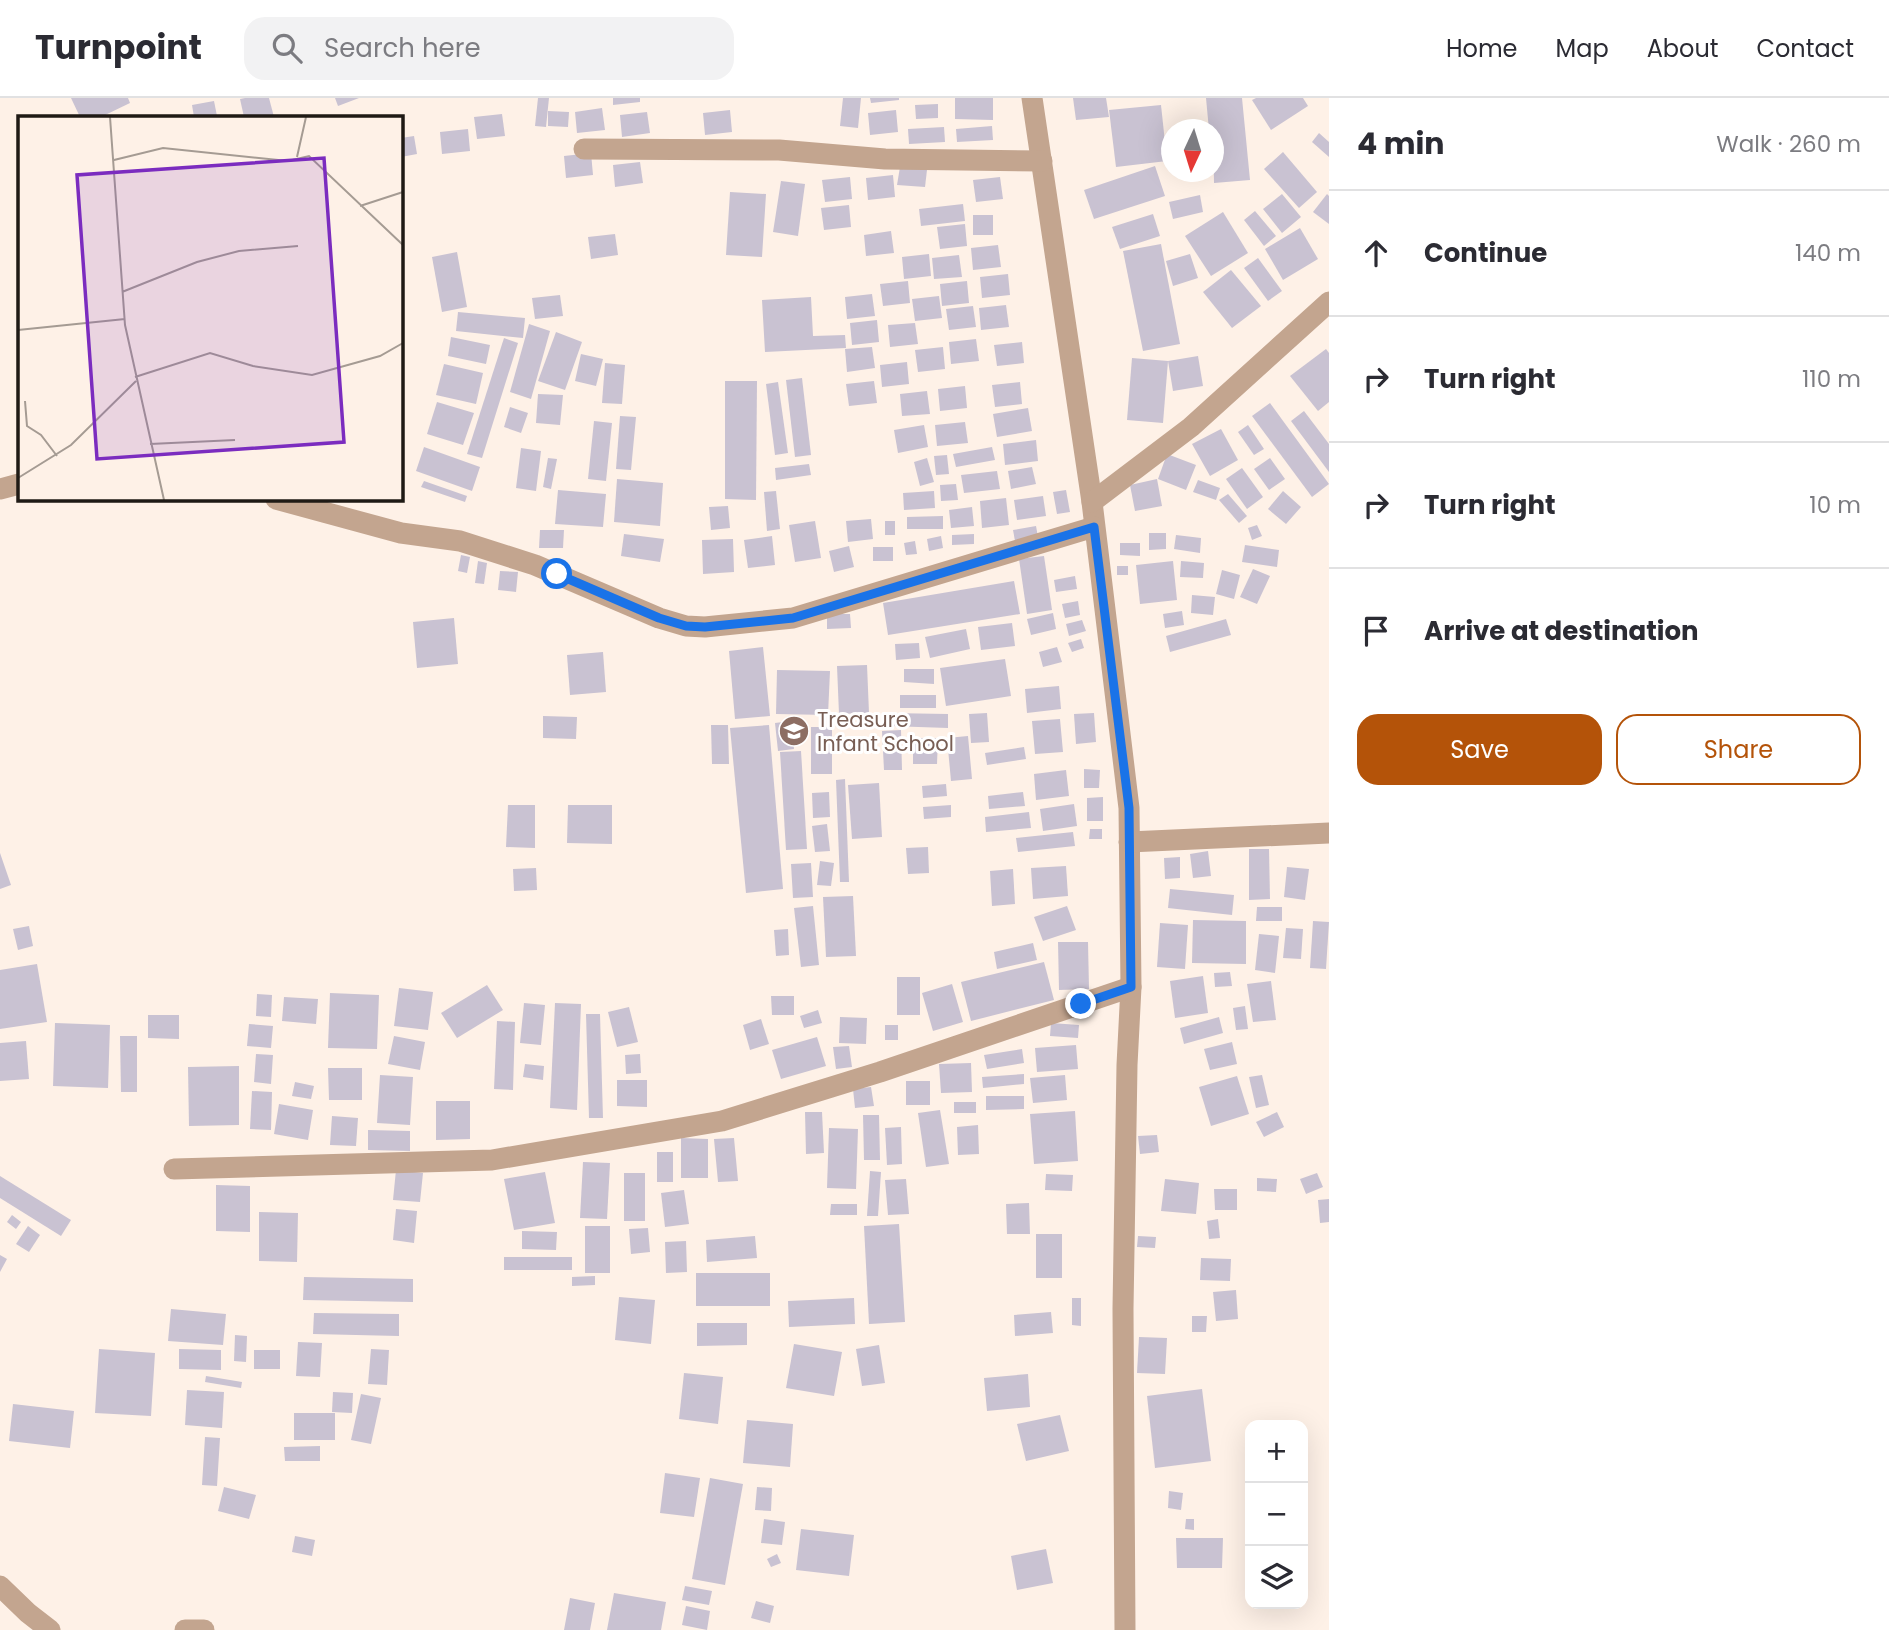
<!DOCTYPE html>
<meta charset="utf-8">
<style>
:root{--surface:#fff;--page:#f2f2f3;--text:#2b2b33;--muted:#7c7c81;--line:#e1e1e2;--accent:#b45309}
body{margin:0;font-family:Poppins,sans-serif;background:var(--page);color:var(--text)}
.controls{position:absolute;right:21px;bottom:21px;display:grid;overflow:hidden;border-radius:14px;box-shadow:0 7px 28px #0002}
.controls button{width:63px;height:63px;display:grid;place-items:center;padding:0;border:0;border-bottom:2px solid var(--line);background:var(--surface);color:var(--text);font:35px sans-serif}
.compass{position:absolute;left:1161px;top:21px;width:63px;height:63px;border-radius:50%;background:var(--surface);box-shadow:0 7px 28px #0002;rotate:184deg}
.stop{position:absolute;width:21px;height:21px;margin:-16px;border:5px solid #1a73e8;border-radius:50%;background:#fff}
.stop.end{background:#1a73e8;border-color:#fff;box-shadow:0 2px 7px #0008}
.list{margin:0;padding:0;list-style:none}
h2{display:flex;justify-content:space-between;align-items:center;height:91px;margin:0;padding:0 28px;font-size:30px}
h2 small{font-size:23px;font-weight:400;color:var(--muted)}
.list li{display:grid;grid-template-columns:46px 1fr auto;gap:21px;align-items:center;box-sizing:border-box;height:126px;padding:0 28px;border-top:2px solid var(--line)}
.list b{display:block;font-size:26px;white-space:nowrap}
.list em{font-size:23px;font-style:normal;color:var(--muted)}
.actions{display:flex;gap:14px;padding:21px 28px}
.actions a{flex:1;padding:16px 0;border:2px solid var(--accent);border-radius:21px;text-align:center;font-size:24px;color:var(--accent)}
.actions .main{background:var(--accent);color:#fff}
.icon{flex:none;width:38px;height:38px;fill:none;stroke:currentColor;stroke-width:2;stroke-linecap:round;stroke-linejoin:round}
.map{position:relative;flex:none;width:1329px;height:1532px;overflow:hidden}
header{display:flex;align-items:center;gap:42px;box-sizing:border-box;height:98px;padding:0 35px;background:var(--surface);border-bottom:2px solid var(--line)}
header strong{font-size:33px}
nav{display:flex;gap:38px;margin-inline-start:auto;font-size:24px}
.search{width:490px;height:63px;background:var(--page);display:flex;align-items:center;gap:18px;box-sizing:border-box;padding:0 24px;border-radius:21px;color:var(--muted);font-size:26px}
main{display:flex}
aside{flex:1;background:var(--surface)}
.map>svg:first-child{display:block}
.building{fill:#c9c2d2}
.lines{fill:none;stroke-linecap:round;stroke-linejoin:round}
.minor{stroke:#c3a58f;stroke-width:21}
.route{stroke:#1a73e8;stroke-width:9}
.labels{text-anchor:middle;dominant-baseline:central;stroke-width:6;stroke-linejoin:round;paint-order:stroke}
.education-label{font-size:21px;fill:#785e54;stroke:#fff;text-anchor:start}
.inset-road{fill:none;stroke:#a59b93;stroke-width:2}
.view{fill:#7b2cbf;fill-opacity:0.15;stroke:#7b2cbf;stroke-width:3.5}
.inset-edge{fill:none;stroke:#1f1a15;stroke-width:3.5}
</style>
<header>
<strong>Turnpoint</strong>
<div class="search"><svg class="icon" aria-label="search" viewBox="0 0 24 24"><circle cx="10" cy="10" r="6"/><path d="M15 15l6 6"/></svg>Search here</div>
<nav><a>Home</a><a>Map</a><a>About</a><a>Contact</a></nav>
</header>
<main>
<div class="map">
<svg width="1329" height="1532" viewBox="0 0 1329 1532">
<rect width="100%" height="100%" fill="#fef1e7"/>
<g class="building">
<polygon points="71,0 128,0 130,5 101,19 80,19"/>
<polygon points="245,0 269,0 274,19 244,19 240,1"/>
<polygon points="335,0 359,0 338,8"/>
<polygon points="538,0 549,0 546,29 535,28"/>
<polygon points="613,0 640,0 640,4 613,7"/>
<polygon points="843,0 861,0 858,30 840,28"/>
<polygon points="870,0 899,0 899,2 871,5"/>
<polygon points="955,0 993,0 993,22 955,21"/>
<polygon points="1073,0 1106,0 1109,19 1076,22"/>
<polygon points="1206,0 1242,0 1250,82 1214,85 1213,32 1209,32"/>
<polygon points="1256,0 1303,0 1308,8 1271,32 1252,2"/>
<polygon points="214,3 217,18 194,19 192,7"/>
<polygon points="938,6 938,20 916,21 915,7"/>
<polygon points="1161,7 1167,63 1116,69 1109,12"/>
<polygon points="602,10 605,32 577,35 575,14"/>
<polygon points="730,12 732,34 705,37 703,15"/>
<polygon points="896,12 898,34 870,37 868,15"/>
<polygon points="548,13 569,14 568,29 548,28"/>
<polygon points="647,14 650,35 622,39 620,17"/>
<polygon points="502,16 505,38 477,41 474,19"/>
<polygon points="992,28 993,42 957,44 956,31"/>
<polygon points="944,29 945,44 909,46 908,31"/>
<polygon points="468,31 470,53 442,56 440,34"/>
<polygon points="1319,35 1329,44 1329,59 1312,44"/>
<polygon points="414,38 417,56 401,59 401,40"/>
<polygon points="1283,54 1317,94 1299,110 1264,71"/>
<polygon points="591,55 593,77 566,80 564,58"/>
<polygon points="640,64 643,85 615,89 613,67"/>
<polygon points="1155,68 1165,98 1094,121 1084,92"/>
<polygon points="900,69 927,72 925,89 897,87"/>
<polygon points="893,77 895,99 868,102 866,80"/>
<polygon points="850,79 852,101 825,104 822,82"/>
<polygon points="1000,79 1003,101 976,104 973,82"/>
<polygon points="781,83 805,86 798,138 773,134"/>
<polygon points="730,94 766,96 762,159 726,157"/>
<polygon points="1282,96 1301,119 1282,135 1263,111"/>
<polygon points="1327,96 1329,98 1329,126 1313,114"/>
<polygon points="1200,97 1203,114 1173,121 1169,104"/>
<polygon points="963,106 965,123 921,128 919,111"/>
<polygon points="849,107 851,129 824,132 821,110"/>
<polygon points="1255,113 1276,138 1264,148 1244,122"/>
<polygon points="1223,114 1248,155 1211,178 1185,138"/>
<polygon points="1153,116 1160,138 1120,151 1112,129"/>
<rect x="973" y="117" width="20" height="20"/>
<polygon points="965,126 967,148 940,151 937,129"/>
<polygon points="1300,130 1318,161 1283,182 1265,151"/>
<polygon points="891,133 894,155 866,158 864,137"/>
<polygon points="615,136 618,157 591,161 588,139"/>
<polygon points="1161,146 1180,246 1143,253 1123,153"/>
<polygon points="998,147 1001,169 973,172 971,150"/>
<polygon points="457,154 467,209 442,214 432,159"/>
<polygon points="929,156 931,178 904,181 902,159"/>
<polygon points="1190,156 1198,180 1173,188 1166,163"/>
<polygon points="959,157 962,179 934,181 932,160"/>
<polygon points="1258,160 1282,193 1268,203 1244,170"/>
<polygon points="1231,172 1261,208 1232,230 1203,194"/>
<polygon points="1008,176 1010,197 982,200 980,179"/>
<polygon points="908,183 910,205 883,208 880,186"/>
<polygon points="967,183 969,205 942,208 940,186"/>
<polygon points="872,196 875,218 847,221 845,199"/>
<polygon points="560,197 563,218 535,221 532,200"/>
<polygon points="939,198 942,220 915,223 912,201"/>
<polygon points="811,199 813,238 845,237 846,250 765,254 762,202"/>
<polygon points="1006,207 1009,229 981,232 979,210"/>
<polygon points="973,208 976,229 949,232 946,211"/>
<polygon points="458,214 525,220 523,240 456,233"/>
<polygon points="877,222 879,244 852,247 850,225"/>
<polygon points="915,225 918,246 890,249 888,227"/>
<polygon points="529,226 550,233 531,301 510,294"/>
<polygon points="556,234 582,244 565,292 538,283"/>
<polygon points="451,239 490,247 486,266 448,258"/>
<polygon points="504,240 518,245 482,360 467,356"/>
<polygon points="976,241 979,263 951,266 949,244"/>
<polygon points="1022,244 1024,265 997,268 994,247"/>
<polygon points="872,249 875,270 847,274 845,251"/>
<polygon points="943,249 945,271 918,274 915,252"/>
<polygon points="1326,251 1329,255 1329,304 1318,313 1290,278"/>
<polygon points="581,256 603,261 596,288 575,283"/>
<polygon points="1198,258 1203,288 1173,293 1168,263"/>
<polygon points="1132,260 1168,263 1163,325 1127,322"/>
<polygon points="907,264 909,286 882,289 880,267"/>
<polygon points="605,265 625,267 622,306 602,305"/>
<polygon points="444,266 483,275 476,306 436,297"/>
<polygon points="802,280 811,357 795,359 786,282"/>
<polygon points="725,283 757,283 756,402 725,401"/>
<polygon points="874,283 877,305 849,308 846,286"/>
<polygon points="778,284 788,355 775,357 766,286"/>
<polygon points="1020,284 1022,306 995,309 992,287"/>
<polygon points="965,288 967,310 940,313 938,291"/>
<polygon points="927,293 930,316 902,318 900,296"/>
<polygon points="538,296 563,297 560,327 536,325"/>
<polygon points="437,304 474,315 463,347 427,336"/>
<polygon points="1270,305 1329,386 1312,399 1252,318"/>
<polygon points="510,309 528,315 521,335 504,329"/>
<polygon points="1028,310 1032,333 997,339 993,316"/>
<polygon points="1304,313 1329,346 1329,374 1291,323"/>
<polygon points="620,318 636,319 631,372 616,371"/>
<polygon points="594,323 612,325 606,383 588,381"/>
<polygon points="965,324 968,345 937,348 935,327"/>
<polygon points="924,327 928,349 898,355 894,332"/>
<polygon points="1248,327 1264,351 1254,357 1238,334"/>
<polygon points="1221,331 1238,362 1210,378 1192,346"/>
<polygon points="1036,342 1038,363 1005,367 1003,346"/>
<polygon points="424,349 480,369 472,393 416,373"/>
<polygon points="992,349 995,362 956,369 953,356"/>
<polygon points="521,350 541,353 536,393 516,390"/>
<polygon points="1167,356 1196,367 1186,392 1158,381"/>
<polygon points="947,357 949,376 936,377 934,358"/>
<polygon points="548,360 557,361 551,391 543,389"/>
<polygon points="927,360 934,384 920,388 914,364"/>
<polygon points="1270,360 1285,381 1269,392 1254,371"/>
<polygon points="809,366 811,377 776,382 775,370"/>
<polygon points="1032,369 1036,386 1011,391 1008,373"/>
<polygon points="1242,370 1263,399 1247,411 1226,381"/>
<polygon points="997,373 1000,391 964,395 961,377"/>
<polygon points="617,381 663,385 660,428 614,424"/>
<polygon points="1157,381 1162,408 1135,413 1130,387"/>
<polygon points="1198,382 1220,390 1216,402 1193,394"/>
<polygon points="424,383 467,398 465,404 421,389"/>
<polygon points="956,386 958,402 941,403 940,387"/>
<polygon points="558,392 606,396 603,429 555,426"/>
<polygon points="1066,392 1070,414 1057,416 1053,394"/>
<polygon points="776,393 780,431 767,433 764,394"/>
<polygon points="934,393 935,410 904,412 903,395"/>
<polygon points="1283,393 1301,409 1286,426 1268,411"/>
<polygon points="1228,396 1247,418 1239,425 1219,402"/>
<polygon points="1043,398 1046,418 1017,422 1014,402"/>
<polygon points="1006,400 1009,427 982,430 980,403"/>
<polygon points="728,408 730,430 711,432 709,409"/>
<polygon points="972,409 974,428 951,430 949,412"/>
<polygon points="943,418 943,431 907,431 907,419"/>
<polygon points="871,421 873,441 848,444 846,423"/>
<polygon points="815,423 821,460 795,464 789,427"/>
<rect x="885" y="423" width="10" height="14"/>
<polygon points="1257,427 1262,438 1252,442 1248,430"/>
<polygon points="1036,428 1038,439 1015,443 1013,432"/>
<polygon points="540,432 564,432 563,450 539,450"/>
<polygon points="1149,435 1166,435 1166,451 1149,452"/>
<polygon points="624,436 664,441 660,464 621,458"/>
<polygon points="974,436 974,446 952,447 952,437"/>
<polygon points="1176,437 1201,440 1200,455 1174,451"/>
<polygon points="772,438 775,467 748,470 744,442"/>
<polygon points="941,438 943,450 929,453 927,441"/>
<polygon points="733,441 734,474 703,476 702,442"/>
<polygon points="915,443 917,456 906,457 904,445"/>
<polygon points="1120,445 1140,445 1140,458 1120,457"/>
<polygon points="1245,447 1279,452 1277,469 1242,464"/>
<polygon points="849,448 854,469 834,474 829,453"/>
<rect x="873" y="449" width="20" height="14"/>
<polygon points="461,457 470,459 467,475 458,473"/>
<polygon points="1044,458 1052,512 1027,516 1019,461"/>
<polygon points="478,463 487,465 484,486 475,485"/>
<polygon points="1173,463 1177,502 1140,506 1136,467"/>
<polygon points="1181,463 1204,465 1203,480 1180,479"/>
<rect x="1117" y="468" width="11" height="9"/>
<polygon points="1253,471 1270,478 1257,506 1240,499"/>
<polygon points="1222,472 1240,477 1234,501 1216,496"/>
<polygon points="500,473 518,474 516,494 498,492"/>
<polygon points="1075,478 1077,491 1056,494 1054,482"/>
<polygon points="1014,483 1020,516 888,537 883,505"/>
<polygon points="1192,497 1215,499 1213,517 1191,515"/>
<polygon points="1078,503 1080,517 1065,520 1062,506"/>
<polygon points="1182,513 1184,527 1165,530 1163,516"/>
<polygon points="1053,515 1056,531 1031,537 1027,521"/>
<polygon points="827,516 850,516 851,530 827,531"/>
<polygon points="454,520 458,566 417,570 413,524"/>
<polygon points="1226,521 1231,537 1170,554 1166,538"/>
<polygon points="1082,522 1086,533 1069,538 1066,526"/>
<polygon points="1012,525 1015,548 981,552 978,529"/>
<polygon points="966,531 970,551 930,560 925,539"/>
<polygon points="1081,541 1084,550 1072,554 1068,545"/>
<polygon points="919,545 920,560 896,562 895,546"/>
<polygon points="763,549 770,618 735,621 729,553"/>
<polygon points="1057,549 1062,564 1043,569 1039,554"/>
<polygon points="603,554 606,594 570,597 567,557"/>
<polygon points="1005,561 1011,598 946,608 940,570"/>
<polygon points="867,567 869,615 839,616 837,568"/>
<polygon points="904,571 934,571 934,586 904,584"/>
<polygon points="777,572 830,573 828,617 776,616"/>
<polygon points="1059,588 1061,611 1027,615 1025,591"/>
<rect x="900" y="597" width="36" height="13"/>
<polygon points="889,615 948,616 948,630 889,628"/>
<polygon points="987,615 989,644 971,645 969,616"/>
<polygon points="1094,615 1096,644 1076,646 1074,616"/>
<polygon points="543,618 577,619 576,641 543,640"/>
<polygon points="1060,621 1063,654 1035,656 1032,623"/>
<polygon points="791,623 794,651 778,653 775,625"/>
<polygon points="711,627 728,627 729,666 712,666"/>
<polygon points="769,627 783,791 746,795 730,630"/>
<rect x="811" y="629" width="21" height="47"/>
<polygon points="901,632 902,672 884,672 882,633"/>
<polygon points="968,638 972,681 951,683 947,640"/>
<polygon points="913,640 938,640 937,666 913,666"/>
<polygon points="1024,649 1026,661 987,667 985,655"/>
<polygon points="801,653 807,751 786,752 780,654"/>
<polygon points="1084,671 1100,672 1099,690 1084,690"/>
<polygon points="1066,672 1069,698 1036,702 1034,676"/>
<polygon points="845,681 849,784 840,784 836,682"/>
<polygon points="879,685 882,739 852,741 848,687"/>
<polygon points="946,686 947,698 923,700 922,688"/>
<polygon points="829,694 830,719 813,720 812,695"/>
<polygon points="1023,694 1025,708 989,711 988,698"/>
<polygon points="1103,699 1103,723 1087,723 1087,700"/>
<polygon points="1074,706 1077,728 1043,733 1040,711"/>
<polygon points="508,707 535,707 535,750 506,749"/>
<polygon points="568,707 612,707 612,746 567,745"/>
<polygon points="951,707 951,719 924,721 923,709"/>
<polygon points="1029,714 1031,730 986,734 985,719"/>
<polygon points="827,726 830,753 815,754 812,728"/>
<polygon points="1090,731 1102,731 1102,741 1089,741"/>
<polygon points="1073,734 1075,748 1018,754 1016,740"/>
<polygon points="928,749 929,775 908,776 906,750"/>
<polygon points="1249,751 1269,751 1270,801 1249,802"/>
<polygon points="1208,753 1211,778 1193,780 1190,756"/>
<polygon points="0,755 11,787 0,791"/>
<polygon points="1180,759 1180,780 1165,781 1164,760"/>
<polygon points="820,763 834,765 831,788 817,787"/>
<polygon points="811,765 813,799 793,800 791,766"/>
<polygon points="1066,768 1068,798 1033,801 1031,770"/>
<polygon points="1287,769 1309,771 1305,802 1284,799"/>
<polygon points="536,770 537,792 514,793 513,771"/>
<polygon points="1013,771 1015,806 992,808 990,773"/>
<polygon points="1170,791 1234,797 1232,817 1168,810"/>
<polygon points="853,798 856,858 826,859 823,799"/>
<polygon points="813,808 819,867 801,869 794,810"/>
<polygon points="1067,808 1076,832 1043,843 1034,819"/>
<polygon points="1257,809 1282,809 1282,823 1256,823"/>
<polygon points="1193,822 1246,823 1246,866 1192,865"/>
<polygon points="1313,823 1329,824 1326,871 1310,870"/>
<polygon points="1160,825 1188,827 1185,871 1157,869"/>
<polygon points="29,828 33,848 18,852 13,831"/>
<polygon points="1286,830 1303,831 1301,861 1283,860"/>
<polygon points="788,831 789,857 776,858 774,832"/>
<polygon points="1259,836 1279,838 1275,875 1255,872"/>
<polygon points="1058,844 1088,844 1089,891 1059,892"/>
<polygon points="1033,845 1037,862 997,871 994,854"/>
<polygon points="1044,864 1054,902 971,923 961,884"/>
<polygon points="37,866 47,924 0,931 0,872"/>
<polygon points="1230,874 1232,888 1215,889 1214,875"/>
<polygon points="1203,878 1208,915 1175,920 1170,883"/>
<rect x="897" y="879" width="23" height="38"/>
<polygon points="1271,883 1276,922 1253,924 1247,886"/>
<polygon points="952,886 963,924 933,933 922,895"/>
<polygon points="487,887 503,912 457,940 441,915"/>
<polygon points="399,890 433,894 428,932 394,928"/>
<polygon points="330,895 379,897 377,951 328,950"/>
<polygon points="257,896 272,897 271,919 256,918"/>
<polygon points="771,898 794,898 794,917 772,917"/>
<polygon points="284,899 318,901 316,926 282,923"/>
<polygon points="524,905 545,907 541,947 520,945"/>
<polygon points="555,905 581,906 577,1012 550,1010"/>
<polygon points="1245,908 1248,931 1236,932 1233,910"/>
<polygon points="629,909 638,944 617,949 608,914"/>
<polygon points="818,912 822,925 804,930 800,918"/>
<polygon points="586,916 600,916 603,1020 589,1020"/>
<polygon points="148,917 179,917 179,941 148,940"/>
<polygon points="840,919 867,920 866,946 839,945"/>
<polygon points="1219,919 1223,935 1184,946 1180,930"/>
<polygon points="761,921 769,946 750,952 743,927"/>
<polygon points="497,923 515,924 513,992 494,991"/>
<polygon points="55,925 110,927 108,990 53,988"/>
<polygon points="1051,925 1079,927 1078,940 1050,938"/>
<polygon points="249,926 273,928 271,950 247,948"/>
<rect x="885" y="927" width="13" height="15"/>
<polygon points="120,938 137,938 137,994 121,994"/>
<polygon points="394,938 425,944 420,972 388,966"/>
<polygon points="817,939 826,968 781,981 772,952"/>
<polygon points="26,943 29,981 0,983 0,945"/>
<polygon points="1232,944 1237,966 1210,972 1204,951"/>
<polygon points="1076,947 1078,971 1037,974 1035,950"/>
<polygon points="849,948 852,969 836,971 833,949"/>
<polygon points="1022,951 1024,965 987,971 984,957"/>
<polygon points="256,956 273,957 271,986 254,984"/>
<polygon points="640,956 641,975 626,976 625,957"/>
<polygon points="971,965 972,994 941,995 939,966"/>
<polygon points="525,966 544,968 543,982 523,979"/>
<polygon points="239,968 239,1027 189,1028 188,969"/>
<polygon points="328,970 362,970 362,1002 329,1002"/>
<polygon points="1024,976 1024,986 983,990 982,979"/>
<polygon points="380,977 413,979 410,1027 377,1025"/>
<polygon points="1065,977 1067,1002 1033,1005 1030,980"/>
<polygon points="1262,977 1269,1007 1256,1010 1249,979"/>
<polygon points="1237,978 1249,1016 1211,1028 1199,989"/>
<polygon points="617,982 647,982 647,1009 617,1008"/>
<rect x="906" y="983" width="24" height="24"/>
<polygon points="295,984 314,988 311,1001 292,998"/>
<polygon points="871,989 874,1008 855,1010 853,991"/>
<polygon points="252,993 272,994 271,1032 250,1031"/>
<polygon points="986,998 1024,998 1024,1011 986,1012"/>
<polygon points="436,1003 470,1003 470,1041 436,1042"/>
<rect x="954" y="1004" width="22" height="11"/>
<polygon points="279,1006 313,1012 308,1042 274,1036"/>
<polygon points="940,1012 949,1066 926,1069 918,1015"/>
<polygon points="1075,1013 1078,1063 1034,1066 1030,1016"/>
<polygon points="805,1014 822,1014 824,1055 806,1056"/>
<polygon points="1277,1014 1284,1029 1264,1039 1256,1024"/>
<polygon points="863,1017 879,1017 880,1062 864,1062"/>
<polygon points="332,1018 358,1020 356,1048 330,1047"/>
<polygon points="978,1027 979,1056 958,1057 957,1029"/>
<polygon points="901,1029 902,1066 887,1067 885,1030"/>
<polygon points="829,1030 858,1031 856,1091 827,1090"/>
<polygon points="368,1032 410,1033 410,1053 368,1052"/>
<polygon points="1157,1037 1159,1054 1140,1056 1138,1038"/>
<polygon points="681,1040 708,1041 708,1080 681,1080"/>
<polygon points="734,1040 738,1083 718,1084 714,1041"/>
<rect x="657" y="1054" width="16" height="30"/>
<polygon points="583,1064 610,1065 607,1121 580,1120"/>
<polygon points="396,1072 423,1075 420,1104 393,1102"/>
<polygon points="870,1073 881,1074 878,1118 867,1118"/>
<polygon points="545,1074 555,1125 514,1132 504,1081"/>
<rect x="624" y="1075" width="21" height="48"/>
<polygon points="1317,1075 1323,1089 1306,1096 1300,1081"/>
<polygon points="1046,1076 1073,1077 1072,1093 1045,1092"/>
<polygon points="0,1078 71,1122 61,1138 0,1100"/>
<polygon points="1257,1080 1277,1081 1276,1094 1257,1093"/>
<polygon points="906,1081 909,1116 888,1117 885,1082"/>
<polygon points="1165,1081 1199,1085 1196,1116 1161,1113"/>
<polygon points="216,1087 250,1088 250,1134 216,1133"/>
<polygon points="1214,1091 1237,1091 1237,1112 1215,1112"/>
<polygon points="684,1092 689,1126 665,1129 661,1095"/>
<polygon points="1329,1101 1329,1124 1320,1125 1318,1102"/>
<polygon points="1029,1105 1030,1136 1007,1136 1006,1106"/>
<polygon points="831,1106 857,1106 857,1117 830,1117"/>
<polygon points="396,1111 417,1113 414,1145 393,1142"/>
<polygon points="259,1114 298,1115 297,1164 259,1163"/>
<polygon points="12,1117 21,1124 16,1131 7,1124"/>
<polygon points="1218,1121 1220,1140 1209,1141 1207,1123"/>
<polygon points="899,1126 905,1224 869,1226 864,1128"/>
<polygon points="28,1128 40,1137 29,1154 16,1146"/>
<rect x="585" y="1128" width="25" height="47"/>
<polygon points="648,1130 650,1154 631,1156 629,1131"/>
<polygon points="522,1133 557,1134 556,1152 522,1151"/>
<rect x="1036" y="1136" width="26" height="44"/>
<polygon points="755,1138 757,1160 707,1164 706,1142"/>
<polygon points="1138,1138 1156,1139 1155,1150 1137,1149"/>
<polygon points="686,1143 687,1174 666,1175 665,1144"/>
<polygon points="0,1157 7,1161 0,1174"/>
<rect x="504" y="1159" width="68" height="13"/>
<polygon points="1201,1160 1231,1161 1230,1183 1200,1182"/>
<rect x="696" y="1175" width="74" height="33"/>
<polygon points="595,1178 595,1187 572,1188 572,1179"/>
<polygon points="304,1179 413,1181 413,1204 303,1202"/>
<polygon points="1236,1192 1238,1221 1216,1223 1213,1194"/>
<polygon points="619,1199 655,1202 651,1246 615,1242"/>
<polygon points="854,1200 855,1226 789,1229 788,1203"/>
<polygon points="1072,1200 1081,1200 1081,1228 1072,1227"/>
<polygon points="171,1211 226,1216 223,1247 168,1243"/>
<polygon points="1051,1214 1053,1235 1015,1238 1014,1217"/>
<polygon points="314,1215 399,1216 399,1238 313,1236"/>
<polygon points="1192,1218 1207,1218 1206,1234 1192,1234"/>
<polygon points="697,1225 747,1225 747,1247 697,1248"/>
<polygon points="235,1237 247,1238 246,1264 234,1263"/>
<polygon points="1139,1239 1167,1240 1165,1276 1137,1275"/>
<polygon points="298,1244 322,1245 320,1279 296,1278"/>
<polygon points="794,1246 842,1254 834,1298 786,1290"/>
<polygon points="879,1247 885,1285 862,1288 856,1251"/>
<polygon points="99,1251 155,1255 151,1318 95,1315"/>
<polygon points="179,1251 221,1252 221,1272 179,1271"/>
<polygon points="371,1251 389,1252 387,1287 368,1286"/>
<rect x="254" y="1252" width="26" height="19"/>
<polygon points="684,1275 723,1279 718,1326 679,1321"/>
<polygon points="1028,1276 1030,1309 987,1313 984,1280"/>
<polygon points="206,1278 242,1284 241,1290 205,1284"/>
<polygon points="1202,1291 1211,1363 1155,1370 1147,1298"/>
<polygon points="187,1292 224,1294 222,1330 185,1327"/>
<polygon points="333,1294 353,1295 352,1315 332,1314"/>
<polygon points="361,1296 381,1300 371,1346 351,1342"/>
<polygon points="13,1306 74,1313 70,1350 9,1343"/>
<rect x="294" y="1315" width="41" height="27"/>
<polygon points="1060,1317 1069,1353 1026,1363 1017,1326"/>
<polygon points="747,1322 793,1326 790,1369 743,1365"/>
<polygon points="205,1339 220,1340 217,1388 202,1387"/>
<polygon points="320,1348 320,1363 285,1363 284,1349"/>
<polygon points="665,1375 700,1380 694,1419 660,1415"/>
<polygon points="710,1380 743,1386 725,1487 692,1481"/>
<polygon points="224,1389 256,1397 249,1421 218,1413"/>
<polygon points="757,1389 772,1390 771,1413 755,1412"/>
<polygon points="1169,1393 1183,1395 1181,1412 1168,1410"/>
<polygon points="764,1421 785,1424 782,1447 761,1445"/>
<polygon points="1186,1421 1194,1421 1194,1432 1185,1431"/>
<polygon points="801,1431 854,1437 849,1478 796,1472"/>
<polygon points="295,1438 315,1442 312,1458 292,1454"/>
<polygon points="1176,1440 1223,1440 1222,1470 1177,1470"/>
<polygon points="1046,1451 1053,1485 1017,1492 1011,1458"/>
<polygon points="777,1456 781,1465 771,1469 767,1461"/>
<polygon points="685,1488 712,1493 709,1507 682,1502"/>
<polygon points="614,1495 666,1504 661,1532 607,1532"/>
<polygon points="570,1500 595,1505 590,1532 564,1532"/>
<polygon points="756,1503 774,1508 770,1525 751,1520"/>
<polygon points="686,1508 710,1513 707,1532 682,1527"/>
</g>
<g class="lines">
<g class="minor">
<polyline points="1032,0 1092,404 1129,710 1131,889 1127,967 1123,1211 1125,1532"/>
<polyline points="584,51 779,52 885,61 1042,63"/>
<polyline points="0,391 19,386"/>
<polyline points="276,401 401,435 460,443 535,467 659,520 686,528 705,529 793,520 1094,429"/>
<polyline points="1092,404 1191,329 1329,204"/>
<polyline points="1129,744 1329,735"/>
<polyline points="174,1071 492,1062 722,1023 880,974 1131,889"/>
<polyline points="0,1488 28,1515 50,1532"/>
<polyline points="185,1532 204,1532"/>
</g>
</g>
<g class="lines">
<polyline class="route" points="557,476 659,520 686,528 705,529 793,520 1094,429 1129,710 1131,889 1081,906"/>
</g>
<defs>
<g id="school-disc" transform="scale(1.575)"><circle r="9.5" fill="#8d6e63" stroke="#fff"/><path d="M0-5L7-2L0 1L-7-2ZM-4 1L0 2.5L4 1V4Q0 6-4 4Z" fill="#fff"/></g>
</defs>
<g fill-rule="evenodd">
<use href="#school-disc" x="794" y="633"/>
</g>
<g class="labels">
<g class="education-label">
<text x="817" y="621">Treasure<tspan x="817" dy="24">Infant School</tspan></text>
</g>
</g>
<g transform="translate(18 18)">
<rect width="385" height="385" fill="#fef1e7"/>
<path class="inset-road" d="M92 1 107 209 146 384M279 41 288 1M96 44 145 32 270 45 291 40 385 129M342 90 385 76M104 176 179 146 221 135 280 130M0 214 107 203M117 261 192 237 235 250 294 259 362 240 385 227M7 285 9 310 23 319 39 340M132 328 217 324M0 362 53 329 118 265"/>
<path class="view" d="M306 42 326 326 79 343 59 59Z"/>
<rect width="385" height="385" class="inset-edge"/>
</g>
</svg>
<div class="controls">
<button>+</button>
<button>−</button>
<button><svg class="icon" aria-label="layers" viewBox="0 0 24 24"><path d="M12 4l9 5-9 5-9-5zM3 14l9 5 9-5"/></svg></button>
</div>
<svg class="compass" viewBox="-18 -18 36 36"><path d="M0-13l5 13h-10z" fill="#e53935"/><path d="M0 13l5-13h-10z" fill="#7c7c81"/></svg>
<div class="stop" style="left:557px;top:476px"></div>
<div class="stop end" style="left:1081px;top:906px"></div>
</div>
<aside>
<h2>4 min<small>Walk · 260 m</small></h2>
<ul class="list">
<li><svg class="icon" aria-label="ahead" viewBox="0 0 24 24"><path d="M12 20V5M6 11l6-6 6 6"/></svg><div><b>Continue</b></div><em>140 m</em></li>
<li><svg class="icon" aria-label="right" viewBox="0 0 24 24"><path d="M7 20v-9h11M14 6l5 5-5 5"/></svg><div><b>Turn right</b></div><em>110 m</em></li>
<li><svg class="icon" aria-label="right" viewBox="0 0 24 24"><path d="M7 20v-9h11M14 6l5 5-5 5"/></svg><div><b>Turn right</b></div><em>10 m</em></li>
<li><svg class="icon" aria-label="arrive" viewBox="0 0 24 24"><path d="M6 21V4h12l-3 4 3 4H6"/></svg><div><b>Arrive at destination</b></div></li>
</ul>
<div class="actions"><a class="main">Save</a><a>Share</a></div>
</aside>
</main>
